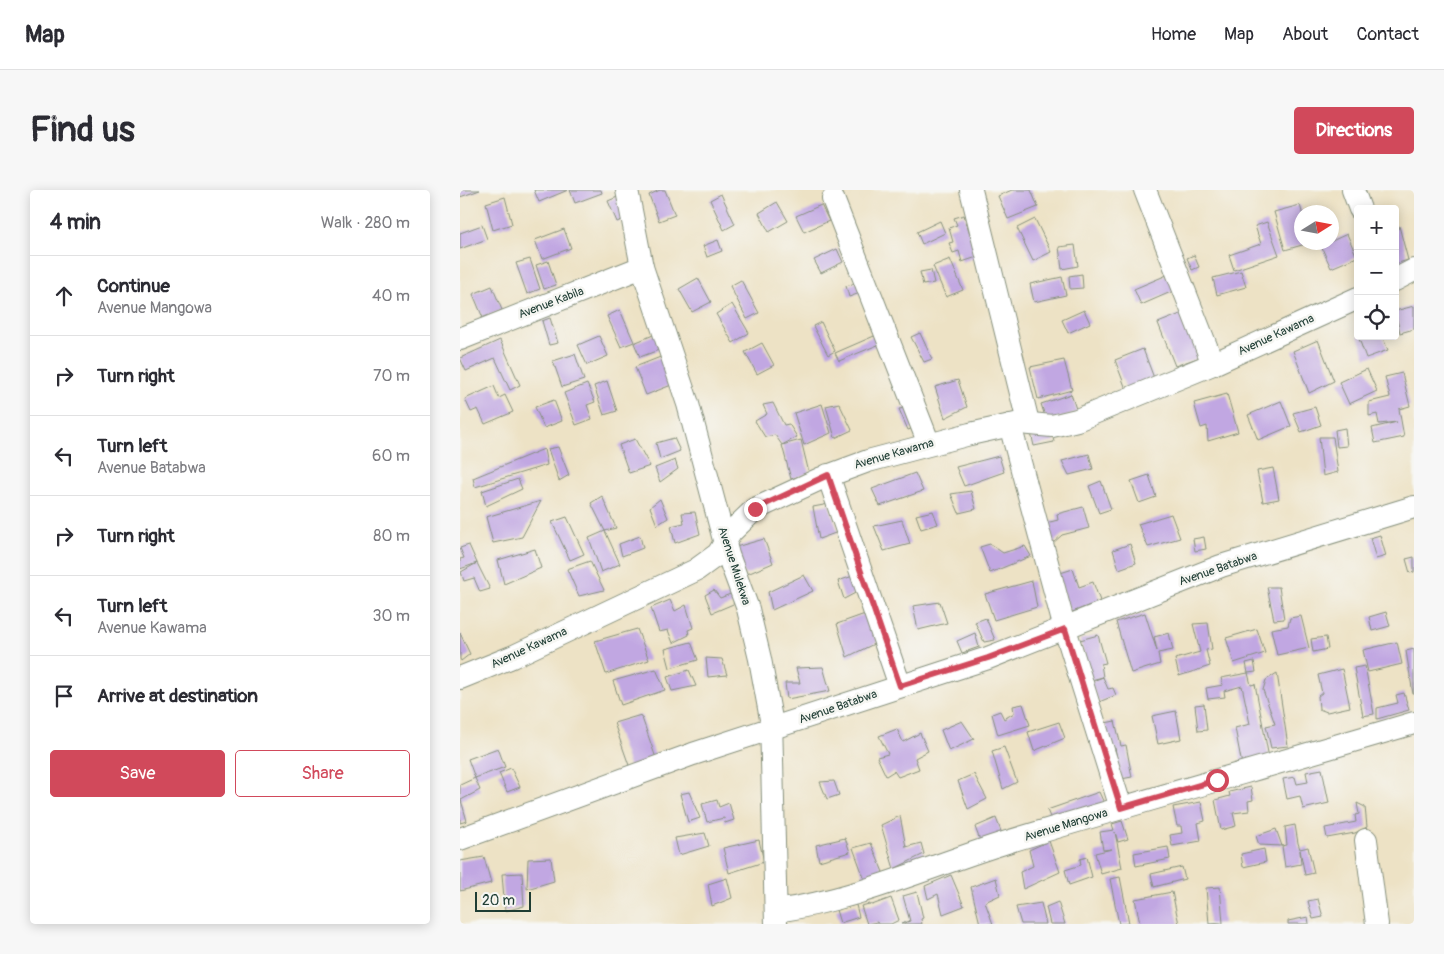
<!DOCTYPE html>
<meta charset="utf-8">
<style>
:root{--surface:#fff;--page:#f7f7f7;--text:#2b2b33;--muted:#7c7c81;--line:#e1e1e2;--accent:#d1495b}
body{margin:0;font-family:Pangolin,sans-serif;background:var(--page);color:var(--text)}
.controls{position:absolute;right:15px;top:15px;display:grid;overflow:hidden;border-radius:5px;box-shadow:0 2px 12px #0003}
.controls button{width:45px;height:45px;display:grid;place-items:center;padding:0;border:0;border-bottom:1px solid var(--line);background:var(--surface);color:var(--text);font:25px sans-serif}
.compass{position:absolute;left:834px;top:15px;width:45px;height:45px;border-radius:50%;background:var(--surface);box-shadow:0 2px 12px #0003;rotate:79deg}
.scale{position:absolute;left:15px;bottom:12px;width:56px;box-sizing:border-box;padding-left:5px;border:2px solid #1f3d34;border-top:0;font-size:14px;line-height:18px;white-space:nowrap;color:#1f3d34;-webkit-text-stroke:4px #f6f6f2;paint-order:stroke}
.stop{position:absolute;width:15px;height:15px;margin:-11px;border:4px solid #d1495b;border-radius:50%;background:#fff}
.stop.end{background:#d1495b;border-color:#fff;box-shadow:0 1px 5px #0008}
.list{margin:0;padding:0;list-style:none}
h2{display:flex;justify-content:space-between;align-items:center;height:65px;margin:0;padding:0 20px;font-size:21px}
h2 small{font-size:16px;font-weight:400;color:var(--muted)}
.list li{display:grid;grid-template-columns:32px 1fr auto;gap:15px;align-items:center;box-sizing:border-box;height:80px;padding:0 20px;border-top:1px solid var(--line)}
.list b{display:block;font-size:19px;white-space:nowrap}
.list p{margin:0;font-size:16px;white-space:nowrap;color:var(--muted)}
.list em{font-size:16px;font-style:normal;color:var(--muted)}
.actions{display:flex;gap:10px;padding:15px 20px}
.actions a{flex:1;padding:11px 0;border:1px solid var(--accent);border-radius:5px;text-align:center;font-size:18px;color:var(--accent)}
.actions .main{background:var(--accent);color:#fff}
.icon{flex:none;width:28px;height:28px;fill:none;stroke:currentColor;stroke-width:2;stroke-linecap:round;stroke-linejoin:round}
.map{position:relative;flex:none;width:954px;height:734px;overflow:hidden;border-radius:5px}
header{display:flex;align-items:center;gap:30px;box-sizing:border-box;height:70px;padding:0 25px;background:var(--surface);border-bottom:1px solid var(--line)}
header strong{font-size:24px}
nav{display:flex;gap:28px;margin-inline-start:auto;font-size:18px}
.intro{display:flex;align-items:center;justify-content:space-between;box-sizing:border-box;height:120px;padding:0 30px}
h1{margin:0;font-size:35px}
.button{padding:12px 22px;border-radius:5px;background:var(--accent);color:#fff;font-size:18px;font-weight:700}
main{display:flex;gap:30px;padding:0 30px}
aside{flex:1;background:var(--surface);border-radius:5px;box-shadow:0 2px 12px #0003}
.map>svg:first-child{display:block}
.building{fill:#c1a7e2}
.lines{fill:none;stroke-linecap:round;stroke-linejoin:round}
.minor-casing{stroke:#86907c;stroke-width:24}
.minor{stroke:#fff;stroke-width:22}
.route{stroke:#d1495b;stroke-width:6}
.labels{text-anchor:middle;dominant-baseline:central;stroke-width:5;stroke-linejoin:round;paint-order:stroke}
.street-label{font-size:12px;fill:#1f3d34;stroke:#f6f6f2}
</style>
<header>
<strong>Map</strong>
<nav><a>Home</a><a>Map</a><a>About</a><a>Contact</a></nav>
</header>
<div class="intro"><h1>Find us</h1><a class="button">Directions</a></div>
<main>
<aside>
<h2>4 min<small>Walk · 280 m</small></h2>
<ul class="list">
<li><svg class="icon" aria-label="ahead" viewBox="0 0 24 24"><path d="M12 20V5M6 11l6-6 6 6"/></svg><div><b>Continue</b><p>Avenue Mangowa</p></div><em>40 m</em></li>
<li><svg class="icon" aria-label="right" viewBox="0 0 24 24"><path d="M7 20v-9h11M14 6l5 5-5 5"/></svg><div><b>Turn right</b></div><em>70 m</em></li>
<li><svg class="icon" aria-label="left" viewBox="0 0 24 24"><path d="M17 20v-9H6M10 6l-5 5 5 5"/></svg><div><b>Turn left</b><p>Avenue Batabwa</p></div><em>60 m</em></li>
<li><svg class="icon" aria-label="right" viewBox="0 0 24 24"><path d="M7 20v-9h11M14 6l5 5-5 5"/></svg><div><b>Turn right</b></div><em>80 m</em></li>
<li><svg class="icon" aria-label="left" viewBox="0 0 24 24"><path d="M17 20v-9H6M10 6l-5 5 5 5"/></svg><div><b>Turn left</b><p>Avenue Kawama</p></div><em>30 m</em></li>
<li><svg class="icon" aria-label="arrive" viewBox="0 0 24 24"><path d="M6 21V4h12l-3 4 3 4H6"/></svg><div><b>Arrive at destination</b></div></li>
</ul>
<div class="actions"><a class="main">Save</a><a>Share</a></div>
</aside>
<div class="map">
<svg width="954" height="734" viewBox="0 0 954 734">
<rect width="100%" height="100%" fill="#f6f6f2"/>
<filter id="ink" filterUnits="userSpaceOnUse"><feTurbulence type="fractalNoise" baseFrequency=".02" numOctaves="2"/><feDisplacementMap in="SourceGraphic" scale="10" xChannelSelector="R" yChannelSelector="G"/><feConvolveMatrix kernelMatrix="1 2 1 2 8 2 1 2 1" color-interpolation-filters="sRGB"/></filter>
<filter id="wash" filterUnits="userSpaceOnUse"><feTurbulence type="fractalNoise" baseFrequency=".0096" numOctaves="4" result="noise"/><feDisplacementMap in="SourceGraphic" scale="20" xChannelSelector="R" yChannelSelector="G"/><feGaussianBlur stdDeviation="1.12" result="paint"/><feColorMatrix in="noise" values="0 0 0 0 0 0 0 0 0 0 0 0 0 0 0 0 0 1.4 0 .05"/><feComposite in="paint" operator="in"/></filter>
<g filter="url(#wash)">
<rect width="100%" height="100%" fill="#ede2c5"/>
<g id="blocks">
<g class="building">
<polygon points="0,0 20,0 0,7"/>
<polygon points="74,0 108,0 79,12"/>
<polygon points="110,0 141,0 142,3 115,13"/>
<polygon points="200,0 205,0 215,25 199,31 189,5"/>
<polygon points="552,0 571,0 578,17 548,29 538,6"/>
<polygon points="261,4 275,34 264,40 250,10"/>
<polygon points="162,5 171,26 157,32 148,11"/>
<polygon points="45,7 52,34 33,40 26,13"/>
<polygon points="317,12 328,31 309,42 299,23"/>
<polygon points="361,15 369,31 344,42 336,26"/>
<polygon points="840,15 842,22 842,52 849,53 825,60 814,22"/>
<polygon points="504,25 517,67 502,72 499,61 493,63 489,53 493,52 489,38 497,35 494,28"/>
<polygon points="575,29 591,62 573,71 557,38"/>
<polygon points="480,31 485,43 462,54 457,42"/>
<polygon points="807,32 819,65 774,80 769,65 801,54 795,36"/>
<polygon points="22,35 27,49 0,59 0,43"/>
<polygon points="939,36 948,70 935,74 935,37"/>
<polygon points="104,39 111,58 82,69 75,50"/>
<polygon points="887,44 897,67 871,78 861,56"/>
<polygon points="258,50 262,61 247,67 243,56"/>
<polygon points="615,55 618,76 602,79 599,57"/>
<polygon points="377,59 383,72 361,83 354,70"/>
<polygon points="734,65 739,77 732,80 727,68"/>
<polygon points="70,69 80,99 67,104 56,73"/>
<polygon points="490,69 503,100 486,107 473,76"/>
<polygon points="88,71 96,95 84,99 76,75"/>
<polygon points="471,80 474,93 463,95 460,82"/>
<polygon points="781,81 786,97 757,105 753,88"/>
<polygon points="714,82 720,98 681,115 674,99"/>
<polygon points="622,84 623,98 610,99 609,86"/>
<polygon points="602,87 606,105 574,112 570,94"/>
<polygon points="238,88 251,112 232,122 219,99"/>
<polygon points="281,90 299,123 287,129 270,96"/>
<polygon points="404,90 408,100 389,107 386,96"/>
<polygon points="32,96 42,120 23,128 13,104"/>
<polygon points="272,114 289,143 273,153 256,124"/>
<polygon points="954,116 954,139 940,143 935,121"/>
<polygon points="160,120 174,152 161,157 147,126"/>
<polygon points="624,120 630,133 608,143 602,130"/>
<polygon points="723,123 740,167 715,176 698,133"/>
<polygon points="90,128 98,153 89,155 82,131"/>
<polygon points="361,132 375,161 368,165 353,136"/>
<polygon points="198,143 204,158 180,167 174,153"/>
<polygon points="421,143 425,152 379,171 375,163"/>
<polygon points="460,143 472,169 464,172 451,147"/>
<polygon points="139,146 148,166 127,175 118,155"/>
<polygon points="898,146 922,146 928,160 906,168"/>
<polygon points="40,150 60,195 50,200 35,168 6,181 0,168"/>
<polygon points="858,150 874,191 849,203 833,161"/>
<polygon points="302,153 314,175 297,184 285,162"/>
<polygon points="683,159 694,188 666,199 655,170"/>
<polygon points="115,164 124,190 102,197 93,171"/>
<polygon points="203,166 214,194 186,205 175,177"/>
<polygon points="604,170 612,200 578,209 570,177"/>
<polygon points="907,179 917,201 889,214 879,192"/>
<polygon points="942,183 950,216 939,219 944,247 915,253 912,238 937,232 919,234 917,224 909,226 909,212 930,207 925,187"/>
<polygon points="498,190 507,217 485,228 475,197"/>
<polygon points="147,191 157,221 144,225 134,196"/>
<polygon points="127,194 135,212 127,215 132,229 116,235 104,203"/>
<polygon points="34,196 39,208 45,205 53,222 25,234 18,219 11,222 5,209"/>
<polygon points="611,204 617,222 587,232 581,214"/>
<polygon points="767,204 778,242 748,251 747,236 741,238 734,213"/>
<polygon points="94,210 102,231 84,238 75,217"/>
<polygon points="821,211 831,236 798,250 788,225"/>
<polygon points="313,213 324,235 329,234 337,247 322,255 315,245 305,247 295,231 307,224 303,215"/>
<polygon points="379,213 392,240 375,248 366,216"/>
<polygon points="362,214 371,243 344,255 334,223"/>
<polygon points="453,217 459,236 448,240 439,219"/>
<polygon points="855,217 861,235 841,242 833,223"/>
<polygon points="885,238 887,256 877,257 875,240"/>
<polygon points="591,239 594,252 574,256 571,243"/>
<polygon points="859,247 873,247 878,282 863,286"/>
<polygon points="214,248 220,261 200,269 196,253"/>
<polygon points="175,249 190,276 169,283 159,255"/>
<polygon points="341,250 349,283 331,289 322,255"/>
<polygon points="98,257 109,285 99,291 88,259"/>
<polygon points="84,259 87,275 15,297 13,288"/>
<polygon points="629,264 633,279 609,285 602,271"/>
<polygon points="539,266 544,282 504,296 496,277"/>
<polygon points="215,270 218,279 200,292 195,278"/>
<polygon points="813,278 819,309 803,312 797,281"/>
<polygon points="455,283 463,301 420,316 412,299"/>
<polygon points="689,285 696,307 679,313 671,291"/>
<polygon points="58,289 62,299 26,316 22,301"/>
<polygon points="641,291 651,319 639,323 629,296"/>
<polygon points="511,301 516,319 499,323 491,304"/>
<polygon points="142,306 156,338 145,341 131,313"/>
<polygon points="200,309 208,328 197,335 190,317"/>
<polygon points="81,311 62,347 33,353 26,327"/>
<polygon points="369,314 378,342 359,349 353,317"/>
<polygon points="623,317 629,338 602,345 592,354 586,333 598,330 597,324"/>
<polygon points="473,321 478,334 461,339 456,325"/>
<polygon points="235,322 240,344 215,353 211,336 224,333 222,323"/>
<polygon points="711,324 720,348 688,357 678,334"/>
<polygon points="107,327 124,364 110,370 92,332"/>
<polygon points="442,330 450,354 424,361 414,336"/>
<polygon points="145,341 160,374 141,382 129,348"/>
<polygon points="920,345 926,366 916,369 910,348"/>
<polygon points="180,346 183,358 162,366 159,354"/>
<polygon points="744,347 746,359 735,361 733,349"/>
<polygon points="304,349 313,373 285,385 272,358"/>
<polygon points="530,354 543,363 565,356 571,366 530,383 520,357"/>
<polygon points="670,354 676,373 659,379 653,360"/>
<polygon points="9,355 17,373 0,379 0,369 4,368 0,358"/>
<polygon points="75,359 81,378 44,394 38,370"/>
<polygon points="954,367 954,382 950,383 946,369"/>
<polygon points="130,371 144,400 119,406 107,379"/>
<polygon points="17,373 30,399 20,402 14,388 4,391 1,382"/>
<polygon points="613,379 619,397 633,392 640,411 610,423 597,384"/>
<polygon points="344,385 353,401 312,420 308,402"/>
<polygon points="396,385 401,400 384,409 378,391"/>
<polygon points="572,391 577,417 534,430 525,404"/>
<polygon points="807,397 819,397 824,429 814,430"/>
<polygon points="254,400 260,408 273,403 278,412 252,423 245,405"/>
<polygon points="210,410 215,421 226,415 233,438 228,440 229,445 213,453 208,440 199,442 191,418"/>
<polygon points="480,412 487,433 458,440 453,416"/>
<polygon points="926,422 930,436 912,441 909,427"/>
<polygon points="685,423 697,461 694,447 709,443 713,460 698,463 700,474 671,483 656,432"/>
<polygon points="405,424 418,452 387,467 377,434"/>
<polygon points="841,426 849,458 817,465 811,439 828,436 830,428"/>
<polygon points="526,428 535,450 524,452 515,432"/>
<polygon points="748,433 752,459 746,460 750,476 719,486 715,469 740,462 733,434"/>
<polygon points="177,439 189,470 146,484 135,451"/>
<polygon points="797,439 805,463 774,473 766,448"/>
<polygon points="0,443 10,464 1,471 0,469"/>
<polygon points="515,443 519,457 502,463 497,451"/>
<polygon points="638,445 646,473 641,474 643,487 648,499 653,498 656,505 639,512 630,492 643,487 631,490 620,450"/>
<polygon points="866,447 868,459 853,462 851,449"/>
<polygon points="231,452 238,470 210,478 205,459"/>
<polygon points="937,452 942,474 908,482 903,460"/>
<polygon points="954,459 954,504 953,504 946,461"/>
<polygon points="246,468 262,469 267,485 248,487"/>
<polygon points="794,471 796,482 788,483 791,495 795,494 809,568 782,575 775,538 790,534 782,496 764,501 765,507 748,509 746,498 763,495 761,488 788,483 786,473"/>
<polygon points="905,476 914,524 903,526 894,478"/>
<polygon points="363,477 370,501 327,509 325,493 340,493 336,478"/>
<polygon points="196,479 205,500 161,515 153,491"/>
<polygon points="882,479 890,517 867,522 859,519 858,506 862,503 858,485"/>
<polygon points="229,480 236,496 212,501 207,487"/>
<polygon points="817,483 828,556 811,558 806,536 815,534 803,500 806,490"/>
<polygon points="944,503 949,520 917,529 917,518 938,513 936,505"/>
<polygon points="563,514 570,535 538,545 532,524 540,521 544,529 554,523 553,516"/>
<polygon points="744,514 747,540 738,541 735,515"/>
<polygon points="716,521 721,549 698,554 692,526"/>
<polygon points="181,525 197,571 171,581 154,533"/>
<polygon points="502,531 514,549 489,561 481,540"/>
<polygon points="655,531 661,556 666,555 672,587 661,589 655,558 651,559 645,533"/>
<polygon points="599,532 605,548 574,561 568,542"/>
<polygon points="437,539 443,552 460,543 468,561 455,568 459,579 438,587 434,581 426,586 417,567 428,564 419,546"/>
<polygon points="544,557 557,592 543,599 532,561"/>
<polygon points="38,558 45,577 15,588 8,569"/>
<polygon points="51,578 60,597 47,602 39,583"/>
<polygon points="862,579 869,613 843,619 840,606 827,609 823,589 835,587 837,594 848,592 846,582"/>
<polygon points="514,584 527,609 508,619 498,591"/>
<polygon points="15,588 20,600 1,610 7,631 0,633 0,595"/>
<polygon points="374,591 379,605 367,609 360,592"/>
<polygon points="791,597 793,610 788,611 789,621 773,623 776,636 761,640 755,610 770,606 769,602"/>
<polygon points="229,602 240,628 228,632 220,604"/>
<polygon points="639,602 644,613 592,632 587,620"/>
<polygon points="257,610 259,617 269,613 274,630 265,633 264,628 247,632 242,614"/>
<polygon points="741,612 745,631 738,633 741,651 712,656 710,645 722,643 721,636 717,636 713,617"/>
<polygon points="897,613 905,617 907,637 895,643 867,648 865,638 896,632 895,625 899,624"/>
<polygon points="440,626 446,657 461,653 464,664 434,679 421,635"/>
<polygon points="536,628 542,644 521,653 515,637"/>
<polygon points="662,631 668,649 658,652 655,642 662,678 641,684 635,663 652,659 643,660 640,642 654,640 652,634"/>
<polygon points="835,635 838,653 840,659 848,657 854,683 845,685 840,660 841,674 825,677 822,656 827,655 825,637"/>
<polygon points="816,639 822,656 799,655 796,646"/>
<polygon points="245,643 249,656 219,665 215,648"/>
<polygon points="385,648 390,662 359,671 356,655"/>
<polygon points="299,650 304,672 269,683 263,658"/>
<polygon points="589,651 600,682 563,699 560,682 573,676 569,660"/>
<polygon points="411,653 425,687 406,693 393,658"/>
<polygon points="708,657 710,669 676,676 674,663"/>
<polygon points="804,659 806,672 783,677 781,664"/>
<polygon points="24,667 31,693 0,701 0,671"/>
<polygon points="627,667 632,687 609,695 605,680 621,675 620,669"/>
<polygon points="91,668 94,691 67,699 68,669"/>
<polygon points="722,677 725,689 694,697 691,684"/>
<polygon points="62,683 64,716 45,721 42,684"/>
<polygon points="491,685 504,716 483,724 478,704 468,709 465,696"/>
<polygon points="660,687 669,733 664,734 659,734 650,689"/>
<polygon points="267,688 272,708 252,716 248,694"/>
<polygon points="536,688 540,705 525,712 533,734 520,734 511,697"/>
<polygon points="760,697 763,733 749,734 746,698"/>
<polygon points="457,702 463,728 461,729 462,734 441,734 450,731 443,706"/>
<polygon points="712,702 719,734 680,734 675,709"/>
<polygon points="431,708 439,730 431,734 418,734 417,732 407,734 401,716 409,714 412,715"/>
<polygon points="858,709 863,727 853,729 848,711"/>
<polygon points="598,712 605,734 590,734 586,717"/>
<polygon points="581,713 586,734 561,734 556,717"/>
<polygon points="396,715 399,727 380,733 376,720"/>
<polygon points="848,727 849,734 828,734 828,731"/>
</g>
</g>
</g>
<g filter="url(#ink)">
<use href="#blocks" fill-opacity="0" stroke="#86907c" stroke-width="1"/>
<g class="lines">
<g class="minor-casing">
<g id="minor">
<polyline points="167,0 182,77 228,214 268,365 288,419 300,469 311,529 316,734"/>
<polyline points="511,0 568,232"/>
<polyline points="685,0 753,174"/>
<polyline points="893,0 900,19"/>
<polyline points="373,9 469,254"/>
<polyline points="935,90 954,80"/>
<polyline points="0,149 182,77"/>
<polyline points="550,235 605,439 661,618"/>
<polyline points="368,285 440,496"/>
<polyline points="0,488 52,467 236,380 258,364 271,342 295,319 362,288 408,271 510,244 560,233 592,236 617,230 753,174 898,108"/>
<polyline points="0,649 233,564 528,468 761,376 954,317"/>
<polyline points="906,650 917,734"/>
<path d="M316 721C396 710 470 676 547 652 682 611 819 573 954 533"/>
</g>
</g>
<use href="#minor" class="minor"/>
</g>
</g>
<g class="lines" filter="url(#ink)">
<polyline class="route" points="295,319 368,285 440,496 528,468 605,439 661,618 757,590"/>
</g>
<g class="labels">
<g class="street-label">
<text transform="translate(91 113) rotate(-21)">Avenue Kabila</text>
<text transform="translate(816 145) rotate(-25)">Avenue Kawama</text>
<text transform="translate(434 264) rotate(-16)">Avenue Kawama</text>
<text transform="translate(274 376) rotate(72)">Avenue Mulekwa</text>
<text transform="translate(758 379) rotate(-19)">Avenue Batabwa</text>
<text transform="translate(69 458) rotate(-25)">Avenue Kawama</text>
<text transform="translate(378 517) rotate(-19)">Avenue Batabwa</text>
<text transform="translate(606 635) rotate(-17)">Avenue Mangowa</text>
</g>
</g>
</svg>
<div class="controls">
<button>+</button>
<button>−</button>
<button><svg class="icon" aria-label="locate" viewBox="0 0 24 24"><circle cx="12" cy="12" r="6"/><path d="M12 2v4M12 18v4M2 12h4M18 12h4"/></svg></button>
</div>
<svg class="compass" viewBox="-18 -18 36 36"><path d="M0-13l5 13h-10z" fill="#e53935"/><path d="M0 13l5-13h-10z" fill="#7c7c81"/></svg>
<div class="scale">20 m</div>
<div class="stop" style="left:757px;top:590px"></div>
<div class="stop end" style="left:295px;top:319px"></div>
</div>
</main>
